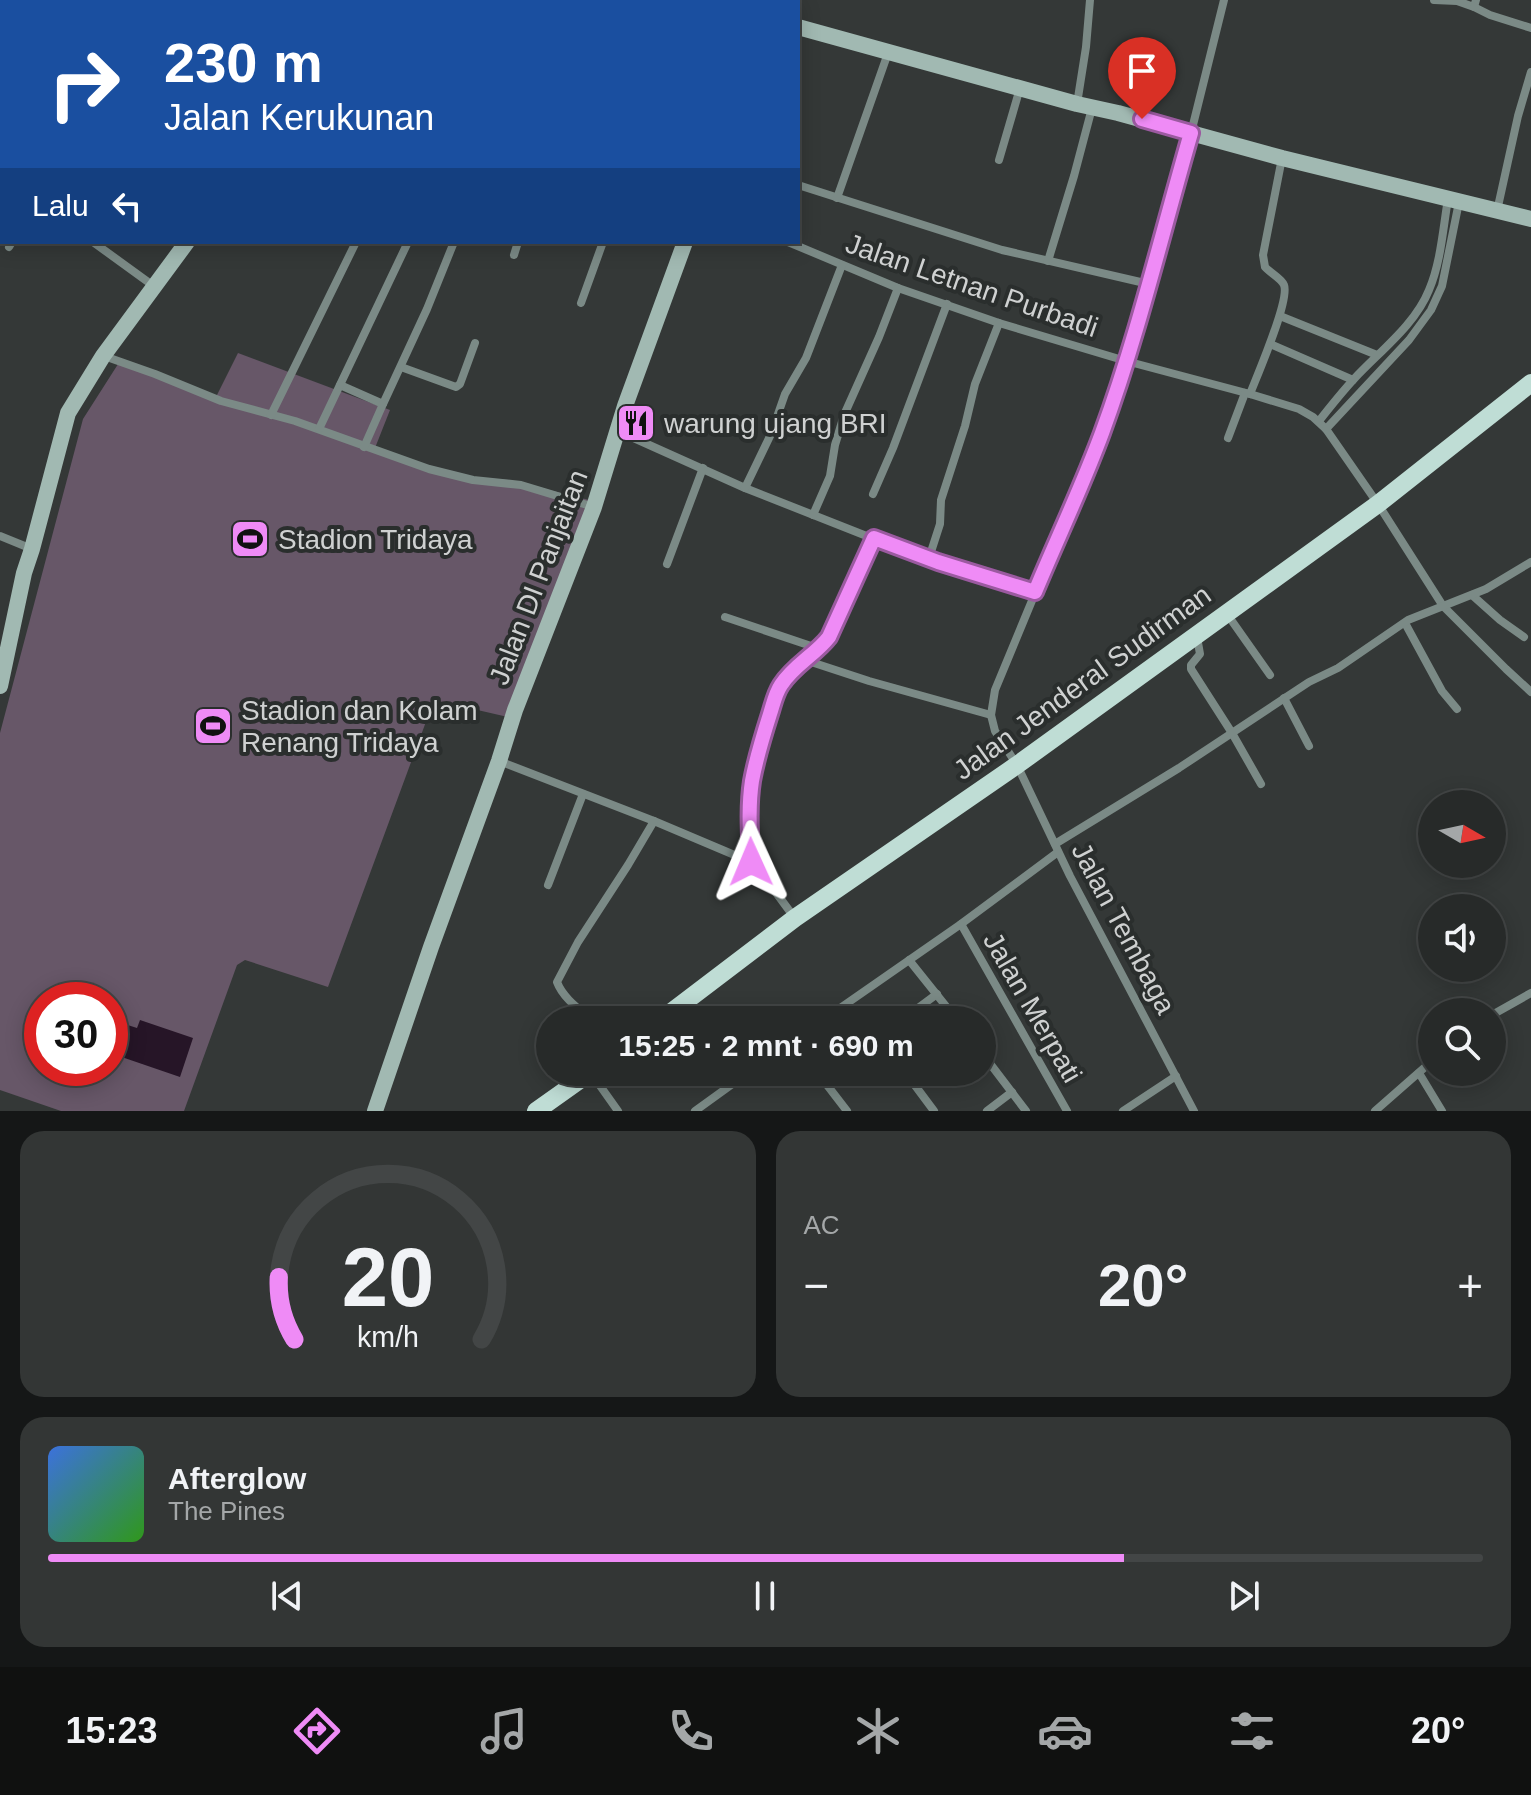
<!DOCTYPE html>
<html lang="id">
<head>
<meta charset="utf-8">
<style>
	body { margin:0; font-family:Helvetica,sans-serif; background:#333635; color:#f1f3f6; height:100vh; display:flex; flex-direction:column; font-size:30px; white-space:nowrap }
	* { box-sizing:border-box; margin:0 }
	p { font-size:26px; color:#a4a7a8 }
	.icon { flex:none; width:44px; height:44px; fill:none; stroke:currentColor; stroke-width:2; stroke-linecap:round; stroke-linejoin:round }
	.map { position:relative; height:1111px; overflow:hidden }
	.drawer { display:flex; flex-direction:column; gap:20px; padding:20px; background:#151717; flex:1 }
	.drawer>* { flex:none }
	.hud { position:absolute; left:0px; top:0px; width:800px; height:244px; box-shadow:0 4px 20px #0003,0 0 0 2px #434646; background:#1a4fa0; color:#fff; overflow:hidden }
	.needle { width:52px; rotate:99deg }
	.buttons { position:absolute; left:1418px; top:790px; display:grid; gap:16px }
	.buttons a { display:grid; place-items:center; width:88px; height:88px; border-radius:50%; background:#272a29; box-shadow:0 4px 20px #0003,0 0 0 2px #434646; font-size:40px }
	.speed { position:absolute; left:24px; top:982px; display:flex; gap:16px; font-size:40px; font-weight:700; text-align:center }
	.speed>* { display:grid; place-content:center; width:104px; height:104px; border-radius:50%; background:#272a29; box-shadow:0 4px 20px #0003,0 0 0 2px #434646; line-height:1 }
	.speed .limit { border:12px solid #d22; background:#fff; color:#111 }
	.pin { position:absolute; display:grid; place-items:center; width:68px; height:68px; color:#fff; margin:-82px -34px; border-radius:50% 50% 50% 0; rotate:-45deg; box-shadow:0 0 8px #0007 }
	.pin .icon { rotate:45deg }
	.me { position:absolute; width:88px; margin:-44px; rotate:359deg; stroke-linejoin:round; filter:drop-shadow(0 0 6px #0008) }
	.turn { display:flex; align-items:center; gap:28px; height:168px; padding:0 32px; font-size:36px }
	.turn .icon { width:104px; height:104px; stroke-width:2.5 }
	.turn b { display:block; font-size:56px; line-height:68px }
	.then { display:flex; align-items:center; height:76px; padding:0 32px; background:#0003; gap:16px; font-size:30px }
	.big { font-size:60px; font-weight:800; line-height:1.1 }
	.drawer .card { flex:1; display:flex; flex-direction:column; justify-content:center; gap:12px; min-width:0; padding:0 28px; border-radius:24px; background:#333635 }
	.drawer .dial { align-items:center; gap:0 }
	.dial svg { height:208px; overflow:visible; fill:none; stroke:#434646; stroke-width:7; stroke-linecap:round; text-anchor:middle }
	.dial text { fill:#f1f3f6; stroke:none }
	.song { display:flex; align-items:center; gap:24px }
	.cover { width:96px; height:96px; border-radius:12px; background:linear-gradient(135deg,hsl(220 70% 55%),hsl(110 70% 35%)) }
	.played { height:8px; border-radius:4px; background:linear-gradient(90deg,#ef8bf6 75%,#434646 75%) }
	.keys { display:flex; justify-content:space-around; direction:ltr }
	.heat { display:flex; justify-content:space-between; align-items:center; font-size:44px; direction:ltr }
	.drawer .tiles { flex:1; display:grid; gap:20px; grid-template-columns:1fr 1fr }
	.card:last-child { grid-column:span 2 }
	.trip { position:absolute; left:536px; top:1006px; width:460px; height:80px; border-radius:40px; background:#272a29; box-shadow:0 4px 20px #0003,0 0 0 2px #434646; font-weight:800; line-height:80px; text-align:center }
	.menu { display:flex; height:128px; justify-content:space-around; align-items:center; background:#101110; color:#a4a7a8 }
	.menu .icon { width:56px; height:56px }
	.menu .current { color:#ef8bf6 }
	.menu b { font-size:36px; color:#f1f3f6 }
	.map>svg:first-child { display:block }
</style>
</head>
<body>
<div class="map">
<svg width="1531" height="1111" viewBox="0 0 1531 1111">
	<rect width="100%" height="100%" fill="#343837"/>
	<!-- green -->
	<path fill="#675768" fill-rule="evenodd" d="M238,353l152,57 -15,38 83,28 51,4 80,20 -77,218 -78,-18 -106,287 -83,-27 -8,5 -53,146h-123l-61,-21v-357l83,-314 37,-58 96,36zM42,1000h68v68h-68z"/>
	<!-- water -->
	<path fill="#261527" d="M140,1020l53,18 -13,39 -70,-24v-19l5,-13 22,7z"/>
	<g fill="none" stroke-linecap="round" stroke-linejoin="round">
		<!-- street -->
		<g stroke="#7b8a86" stroke-width="8">
			<path d="M94,0l4,2"/>
			<path d="M1434,0l23,1 17,6 2,-7"/>
			<path d="M53,2l1,-2"/>
			<path d="M144,2l1,-2"/>
			<path d="M205,2l2,-2"/>
			<path d="M268,2l2,-2"/>
			<path d="M325,2l1,-2"/>
			<path d="M390,2l1,-2"/>
			<path d="M441,2l1,-2"/>
			<path d="M499,2l1,-2"/>
			<path d="M556,2l1,-2"/>
			<path d="M768,2v-2"/>
			<path d="M1474,7l16,8 41,13"/>
			<path d="M0,79l2,-3"/>
			<path d="M1077,104l9,-57 4,-47"/>
			<path d="M0,141l2,-3"/>
			<path d="M999,160l21,-72"/>
			<path d="M0,175l2,1"/>
			<path d="M798,185l204,65 147,34"/>
			<path d="M837,198l51,-145"/>
			<path d="M1497,211l21,-95 13,-44"/>
			<path d="M93,242l62,45"/>
			<path d="M788,242l110,46 101,35 127,38 124,33 49,15 14,8 13,12 52,75 65,102 63,63 25,23"/>
			<path d="M9,247l3,-5"/>
			<path d="M514,255l4,-13"/>
			<path d="M1048,261l26,-85 18,-68"/>
			<path d="M581,303l22,-61"/>
			<path d="M1280,316l97,39"/>
			<path d="M1270,344l83,36"/>
			<path d="M104,356l51,18 66,27 74,20 134,48 44,11 48,5 73,22"/>
			<path d="M401,367l55,20 4,-3 15,-41"/>
			<path d="M340,385l43,19 44,-95 27,-67"/>
			<path d="M1250,394c7,-18 40,-94 34,-109 -3,-7 -14,-12 -19,-18l-2,-12 19,-97"/>
			<path d="M271,415l85,-173"/>
			<path d="M1319,421c11,-14 23,-29 35,-42 26,-28 61,-54 75,-89 12,-28 14,-62 19,-91"/>
			<path d="M319,429l89,-187"/>
			<path d="M1326,429l83,-89 22,-30 11,-24 17,-84"/>
			<path d="M618,431l127,57 152,60 138,44"/>
			<path d="M1228,438l17,-45"/>
			<path d="M364,447l19,-43"/>
			<path d="M745,488l26,-54 14,-40 21,-36 36,-93"/>
			<path d="M873,494l20,-46 54,-144"/>
			<path d="M813,515l17,-39 5,-31 9,-30 35,-78 19,-49"/>
			<path d="M0,536l32,13"/>
			<path d="M929,558l11,-34 1,-24 24,-74 10,-42 24,-61"/>
			<path d="M667,564l36,-96"/>
			<path d="M1472,595l28,25 24,17"/>
			<path d="M1227,614l43,61"/>
			<path d="M725,617l95,32"/>
			<path d="M1405,623l37,68 15,18"/>
			<path d="M1197,637l3,17 -9,11v4l41,64 29,51"/>
			<path d="M805,660l64,21 122,34"/>
			<path d="M1284,698l25,48"/>
			<path d="M499,761l155,60 97,41 12,13 31,42"/>
			<path d="M1055,844l124,-76 130,-86 29,-14 70,-48 78,-31 45,-27"/>
			<path d="M751,862c-1,-27 -3,-55 1,-81 4,-22 11,-45 18,-67 3,-9 5,-20 11,-29 13,-20 34,-30 48,-48l45,-99"/>
			<path d="M548,885l35,-91"/>
			<path d="M961,924l106,187"/>
			<path d="M909,960l48,60"/>
			<path d="M1492,1015l39,-22"/>
			<path d="M592,1020c-13,-11 -29,-22 -35,-38l21,-40 50,-77 26,-44"/>
			<path d="M823,1020l138,-96 97,-72"/>
			<path d="M902,1020l35,-26"/>
			<path d="M982,1053l44,58"/>
			<path d="M817,1072l30,39"/>
			<path d="M905,1072l29,39"/>
			<path d="M591,1073l27,38"/>
			<path d="M1419,1073l23,38"/>
			<path d="M824,1081l12,-9"/>
			<path d="M695,1111l54,-39"/>
			<path d="M987,1111l25,-19"/>
			<path d="M1123,1111l53,-35"/>
			<path d="M1194,1111l-124,-235 -53,-111 -22,-34 -4,-16 4,-25 106,-256 25,-73 65,-228 33,-133"/>
			<path d="M1375,1111l57,-50"/>
		</g>
		<!-- secondary -->
		<g stroke="#a1b9b2" stroke-width="16">
			<path d="M718,0l6,2"/>
			<path d="M798,27l279,77 41,9 164,45 249,61"/>
			<path d="M0,686l24,-113 8,-24 36,-136 35,-57 84,-114"/>
			<path d="M375,1111l56,-164 68,-186 16,-51 79,-203 31,-101 60,-164"/>
		</g>
		<!-- primary -->
		<g stroke="#bfddd5" stroke-width="18">
			<path d="M661,1020l134,-102 222,-153 361,-261 153,-121"/>
			<path d="M536,1111l55,-39"/>
		</g>
	</g>
	<g fill="none" stroke-linecap="round" stroke-linejoin="round">
		<!-- route casing -->
		<g stroke="#9b5aa0" stroke-width="20">
			<path id="route" d="M751,862c-1,-27 -3,-55 1,-81 4,-22 11,-45 18,-67 3,-9 5,-20 11,-29 13,-20 34,-30 48,-48l45,-99 64,24 97,30c22,-53 47,-105 67,-159 36,-98 60,-200 89,-300l-49,-14"/>
		</g>
		<!-- route -->
		<use href="#route" stroke="#ef8bf6" stroke-width="14"/>
	</g>
	<!-- icons -->
	<defs>
		<g id="restaurant-square" transform="scale(2)"><rect x="-9" y="-9" width="18" height="18" rx="4" fill="#ef8bf6" stroke="#2a2e2d"/><path d="M-5-6h1v4h1v-4h1v4h1v-4h1v5L-1.5 .5V6h-2V.5L-5-1ZM5-6V6H3V1.5H1.5Q1.5-4 5-6Z" fill="#111"/></g>
		<g id="stadium-square" transform="scale(2)"><rect x="-9" y="-9" width="18" height="18" rx="4" fill="#ef8bf6" stroke="#2a2e2d"/><path d="M0-5a6.5 5 0 1 0 0 10a6.5 5 0 1 0 0-10ZM-3.5-1.8h7v3.6h-7Z" fill="#111"/></g>
	</defs>
	<g fill-rule="evenodd">
		<use href="#restaurant-square" x="636" y="423"/>
		<use href="#stadium-square" x="250" y="539"/>
		<use href="#stadium-square" x="213" y="726"/>
	</g>
	<g text-anchor="middle" stroke-width="8" stroke-linejoin="round" paint-order="stroke">
		<!-- street labels -->
		<g font-size="28" fill="#cfd1d1" stroke="#2a2e2d">
			<text transform="translate(972 285) rotate(19)" y="10">Jalan Letnan Purbadi</text>
			<text transform="translate(538 577) rotate(-69)" y="10">Jalan DI Panjaitan</text>
			<text transform="translate(1082 682) rotate(-36)" y="10">Jalan Jenderal Sudirman</text>
			<text transform="translate(1124 928) rotate(62)" y="10">Jalan Tembaga</text>
			<text transform="translate(1033 1007) rotate(60)" y="10">Jalan Merpati</text>
		</g>
		<!-- poi labels -->
		<g font-size="28" fill="#cfd1d1" stroke="#2a2e2d" text-anchor="start">
			<text x="664" y="433">warung ujang BRI</text>
			<text x="278" y="549">Stadion Tridaya</text>
			<text x="241" y="720">Stadion dan Kolam<tspan x="241" dy="32">Renang Tridaya</tspan></text>
		</g>
	</g>
</svg>
<div class="buttons">
<a><svg class="needle" viewBox="-14 -14 28 28"><path d="M0-13l5 13h-10z" fill="#e53935"/><path d="M0 13l5-13h-10z" fill="#a4a7a8"/></svg></a>
<a><svg class="icon" aria-label="sound" viewBox="0 0 24 24"><path d="M4 9h4l5-4v14l-5-4H4zM17 9q2 3 0 6"/></svg></a>
<a><svg class="icon" aria-label="search" viewBox="0 0 24 24"><circle cx="10" cy="10" r="6"/><path d="M15 15l6 6"/></svg></a>
</div>
<div class="speed"><div class="limit">30</div></div>
<div class="pin" style="left:1142px;top:119px;background:#d93025"><svg class="icon" aria-label="arrive" viewBox="0 0 24 24"><path d="M6 21V4h12l-3 4 3 4H6"/></svg></div>
<svg class="me" style="left:751px;top:862px" viewBox="-20 -20 40 40"><path d="M0-17L14 15 0 8-14 15z" fill="#ef8bf6" stroke="#fff" stroke-width="4"/></svg>
<div class="trip">15:25 · 2 mnt · 690 m</div>
<div class="hud">
<div class="turn"><svg class="icon" aria-label="right" viewBox="0 0 24 24"><path d="M7 20v-9h11M14 6l5 5-5 5"/></svg><div><b>230 m</b>Jalan Kerukunan</div></div>
<div class="then">Lalu<svg class="icon" aria-label="left" viewBox="0 0 24 24"><path d="M17 20v-9H6M10 6l-5 5 5 5"/></svg></div>
</div>
</div>
<section class="drawer">
<div class="tiles">
<div class="card dial"><svg viewBox="0 0 100 80">
<path d="M14 69A42 42 0 1 1 86 69"/>
<path d="M14 69A42 42 0 0 1 8 45" stroke="#ef8bf6"/>
<text x="50" y="56" font-size="32" font-weight="700">20</text>
<text x="50" y="72" font-size="11">km/h</text>
</svg></div>
<div class="card"><p>AC</p>
<div class="heat"><a>−</a><b class="big">20°</b><a>+</a></div>
</div>
<div class="card">
<div class="song"><i class="cover"></i><div><b>Afterglow</b><p>The Pines</p></div></div>
<div class="played"></div>
<div class="keys"><svg class="icon" aria-label="previous" viewBox="0 0 24 24"><path d="M18 5L8 12l10 7zM5 5v14"/></svg><svg class="icon" aria-label="pause" viewBox="0 0 24 24"><path d="M8 5v14M16 5v14"/></svg><svg class="icon" aria-label="next" viewBox="0 0 24 24"><path d="M6 5l10 7-10 7zM19 5v14"/></svg></div>
</div>
</div>
</section>
<nav class="menu">
<b>15:23</b>
<svg class="icon current" aria-label="directions" viewBox="0 0 24 24"><path d="M12 3l9 9-9 9-9-9zM9 14v-3h6M13 9l2 2-2 2"/></svg>
<svg class="icon" aria-label="music" viewBox="0 0 24 24"><path d="M9 18V5l10-2v13"/><circle cx="6" cy="18" r="3"/><circle cx="16" cy="16" r="3"/></svg>
<svg class="icon" aria-label="phone" viewBox="0 0 24 24"><path d="M5 4h4l2 5-3 2q2 4 5 5l2-3 5 2v4C11 20 4 13 5 4z"/></svg>
<svg class="icon" aria-label="climate" viewBox="0 0 24 24"><path d="M12 3v18M4 7l16 10M4 17L20 7"/></svg>
<svg class="icon" aria-label="car" viewBox="0 0 24 24"><path d="M5 17H2v-5l4-1 3-4h7l3 4 3 1v5h-3M9 17h6M6 11h13"/><circle cx="7" cy="17" r="2"/><circle cx="17" cy="17" r="2"/></svg>
<svg class="icon" aria-label="filters" viewBox="0 0 24 24"><path d="M4 7h16M4 17h16"/><circle cx="9" cy="7" r="2"/><circle cx="15" cy="17" r="2"/></svg>
<b>20°</b>
</nav>
</body>
</html>
